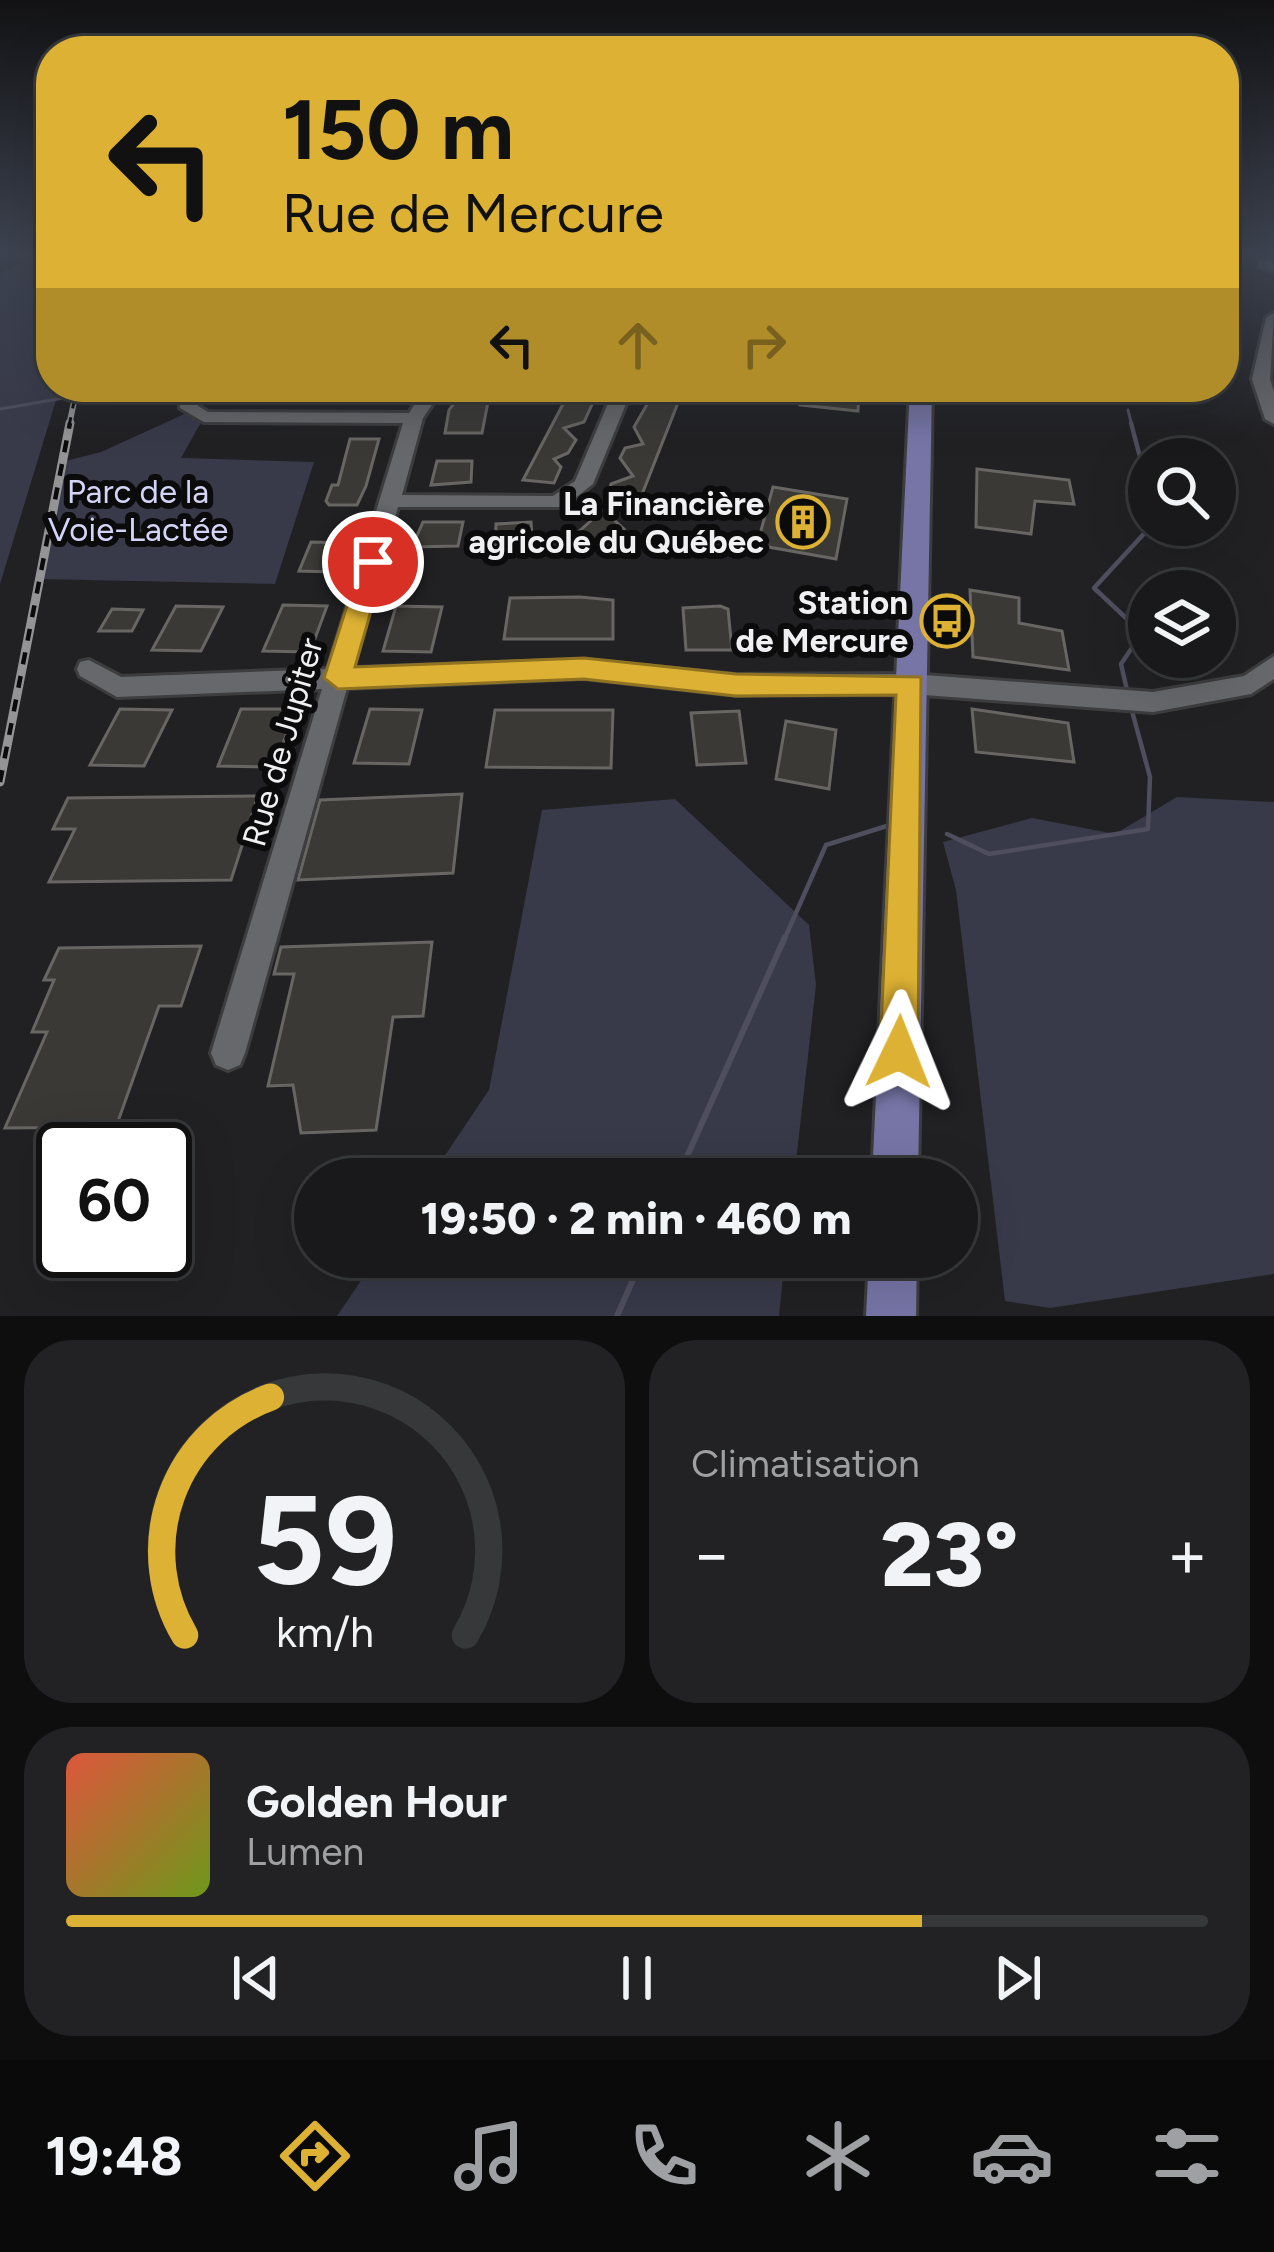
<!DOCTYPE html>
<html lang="fr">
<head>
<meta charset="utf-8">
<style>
	body { margin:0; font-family:Figtree,sans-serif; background:#222224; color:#f1f3f6; height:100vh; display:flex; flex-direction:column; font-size:45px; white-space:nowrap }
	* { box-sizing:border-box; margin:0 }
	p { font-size:39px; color:#9fa0a3 }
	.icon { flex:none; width:66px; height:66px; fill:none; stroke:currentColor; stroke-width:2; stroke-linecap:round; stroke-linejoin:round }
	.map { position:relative; height:1316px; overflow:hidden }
	.sheet { display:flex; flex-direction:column; gap:24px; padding:24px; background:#0e0e0f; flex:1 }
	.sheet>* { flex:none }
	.top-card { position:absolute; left:36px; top:36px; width:1203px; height:366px; border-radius:48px; box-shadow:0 12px 48px #0002,0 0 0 3px #37383a; background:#ddb133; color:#111; overflow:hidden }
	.buttons { position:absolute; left:1128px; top:438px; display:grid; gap:24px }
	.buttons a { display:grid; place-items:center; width:108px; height:108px; border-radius:50%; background:#19191b; box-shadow:0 12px 48px #0002,0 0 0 3px #37383a; font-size:60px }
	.speed { position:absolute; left:36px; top:1122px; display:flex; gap:24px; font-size:60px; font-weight:700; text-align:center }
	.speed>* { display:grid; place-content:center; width:156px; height:156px; border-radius:50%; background:#19191b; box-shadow:0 12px 48px #0002,0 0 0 3px #37383a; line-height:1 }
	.speed .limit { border:6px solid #111; border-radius:18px; background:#fff; color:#111 }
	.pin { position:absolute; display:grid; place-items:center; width:102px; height:102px; color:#fff; margin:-51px; border:6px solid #fff; border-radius:50%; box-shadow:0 3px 12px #0007 }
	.me { position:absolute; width:132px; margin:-66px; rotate:2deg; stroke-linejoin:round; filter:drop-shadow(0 0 9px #0008) }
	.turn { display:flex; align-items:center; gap:42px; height:252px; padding:0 48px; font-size:54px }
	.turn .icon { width:156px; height:156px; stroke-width:2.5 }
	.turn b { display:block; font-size:84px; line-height:102px }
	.lanes { display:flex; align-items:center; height:114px; padding:0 48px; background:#0003; justify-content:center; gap:60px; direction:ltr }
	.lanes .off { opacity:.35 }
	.big { font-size:90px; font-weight:800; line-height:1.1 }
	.sheet .widget { flex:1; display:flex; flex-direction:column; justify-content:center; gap:18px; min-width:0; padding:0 42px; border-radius:48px; background:#222224 }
	.sheet .dial { align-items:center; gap:0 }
	.dial svg { height:312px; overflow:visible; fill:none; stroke:#37383a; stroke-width:7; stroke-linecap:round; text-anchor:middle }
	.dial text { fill:#f1f3f6; stroke:none }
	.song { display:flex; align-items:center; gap:36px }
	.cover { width:144px; height:144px; border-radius:18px; background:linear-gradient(135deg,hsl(10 70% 55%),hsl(80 70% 35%)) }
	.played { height:12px; border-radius:6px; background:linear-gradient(90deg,#ddb133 75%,#37383a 75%) }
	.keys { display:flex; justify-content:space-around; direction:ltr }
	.heat { display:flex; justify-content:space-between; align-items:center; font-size:66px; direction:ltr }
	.sheet .tiles { flex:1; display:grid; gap:24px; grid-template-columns:1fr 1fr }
	.widget:last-child { grid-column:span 2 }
	.trip { position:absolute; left:294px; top:1158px; width:684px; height:120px; border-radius:60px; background:#19191b; box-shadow:0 12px 48px #0002,0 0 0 3px #37383a; font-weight:800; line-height:120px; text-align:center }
	.dock { display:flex; height:192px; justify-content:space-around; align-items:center; background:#0a0a0b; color:#9fa0a3 }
	.dock .icon { width:84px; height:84px }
	.dock .on { color:#ddb133 }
	.dock b { font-size:54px; color:#f1f3f6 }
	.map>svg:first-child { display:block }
</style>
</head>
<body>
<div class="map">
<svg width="1274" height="1316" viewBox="0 0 1274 1316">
	<rect width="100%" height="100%" fill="#212124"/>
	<!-- green -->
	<g fill="#383949">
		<path d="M39,253h12v134h9l-60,197v-310z"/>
		<path d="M191,411l13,6 -23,41 133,4 -39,122 -236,-5 23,-117 39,-10z"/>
		<path d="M1177,797l97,5v472l-224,34 -45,-7 -49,-411 -13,-48 89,-24 83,16z"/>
		<path d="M675,799l134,126 7,60 -22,194h-365l60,-89 53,-280z"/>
		<path d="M377,1257h408l-6,59h-442z"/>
	</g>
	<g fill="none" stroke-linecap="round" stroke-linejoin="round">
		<!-- stream-far2 -->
		<g stroke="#4f4e5e" stroke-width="3">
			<path d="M1122,387l4,14"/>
			<path d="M82,395l28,-8"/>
			<path d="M0,409l64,-11"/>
			<path d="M1128,410l4,16"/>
		</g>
		<!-- stream-far1 -->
		<g stroke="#4f4e5e" stroke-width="4.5">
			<path d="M1131,423l18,68"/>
			<path d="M1127,690l-6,-26 21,-31 -48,-45 58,-63"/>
			<path d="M947,834l42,20 159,-25 2,-52 -18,-66"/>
			<path d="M784,940l42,-95 64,-20"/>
		</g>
		<!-- stream -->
		<g stroke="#4f4e5e" stroke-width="6">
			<path d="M677,1179l108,-242"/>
			<path d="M617,1316l26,-59"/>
		</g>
	</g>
	<!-- building -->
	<g fill="#3a3936" stroke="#686663" stroke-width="3">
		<path d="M466,387h44l6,3 -9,13 -19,-1 -6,31h-37l4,-23z"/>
		<path d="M572,387h28l-16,35 -20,6 12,12 -8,13 -14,6 7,8 -7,16 -31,-3z"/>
		<path d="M657,387l26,3 -46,117 -31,-4 5,-19 22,-8 -13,-18 5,-10 18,-4 -9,-17z"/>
		<path d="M803,387h56l-1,24 -58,-6z"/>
		<path d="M350,439h29l-13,47 -9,19h-28l-3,-4 6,-16h6z"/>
		<path d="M437,461h35l-1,21 -40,3z"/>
		<path d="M977,469l92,11 5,24 -39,-3 -4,33 -55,-7z"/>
		<path d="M773,487l74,12 -11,60 -79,-14z"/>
		<path d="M603,510l21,19 -24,16 -25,-10z"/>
		<path d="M423,522h40l-5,24 -46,1z"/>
		<path d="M531,522l2,26 -38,4 1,-28z"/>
		<path d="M311,542l36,1 -11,29 -37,-1z"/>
		<path d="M970,590l49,8v25l43,8 7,39 -96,-13z"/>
		<path d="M580,597l33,3v39h-109l6,-41z"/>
		<path d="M283,605l44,1 -17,46 -47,-1z"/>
		<path d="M176,606l47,1 -22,44 -49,-1z"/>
		<path d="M396,606l46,1 -11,45 -48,-1z"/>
		<path d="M720,606l8,3 4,41h-46l-3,-42z"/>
		<path d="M112,609l31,1 -11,21h-33z"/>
		<path d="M120,709l52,1 -28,56 -54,-1z"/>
		<path d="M241,709h54l-20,58 -57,-1z"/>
		<path d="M370,709l52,1 -13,54 -55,-1z"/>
		<path d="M972,709l96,14 6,39 -98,-10z"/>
		<path d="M495,710h118l-2,58 -125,-1z"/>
		<path d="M739,711l7,52 -49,2 -6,-52z"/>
		<path d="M786,721l50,9 -7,59 -53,-10z"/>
		<path d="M462,794l-9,79 -155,7 22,-80z"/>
		<path d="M258,796l-27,84 -182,2 26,-53h-22l15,-31z"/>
		<path d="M432,942l-9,74 -30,1 -17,113 -75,3 -8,-48 -25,1 26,-112h-20l7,-27z"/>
		<path d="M201,946l-20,60h-22l-43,121 -111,1 42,-96h-15l22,-52h-10l15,-32z"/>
	</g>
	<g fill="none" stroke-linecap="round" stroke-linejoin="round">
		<!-- minor casing -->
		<g stroke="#3d3d3f" stroke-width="6">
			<g id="minor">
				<path d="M1263,260l11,3v8l-16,-4v-6z"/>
				<path d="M1274,313l-4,66 4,13v32l-9,-5 -13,-40 14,-61z"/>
				<path d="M191,387h19l-13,13 1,6 10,6 201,1 17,-26h18l-21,31 -21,77 151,1 22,-15 40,-94h18l-40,97 -29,23h-166l-45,161 231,-8 152,15 175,-1 242,18 91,-16 30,-20v23l-23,15 -98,18 -242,-18 -175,1 -152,-17 -237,10 -102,365 -5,12 -12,5 -12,-5 -5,-12 111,-364 -205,8 -37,-21 -3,-7 3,-7 9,-2 32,17 207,-8 75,-246 -199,-1 -24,-14 -1,-9z"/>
				<path d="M542,387h18l-10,6z"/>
			</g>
		</g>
		<!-- major casing -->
		<g stroke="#3d3d3f" stroke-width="6">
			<g id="major">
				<path d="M910,387h22l-14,792h-46z"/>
				<path d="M869,1257h48l-1,59h-50z"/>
			</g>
		</g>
		<!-- minor -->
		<use href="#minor" fill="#67686b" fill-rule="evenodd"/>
		<!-- major -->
		<use href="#major" fill="#7675a6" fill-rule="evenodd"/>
		<!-- rail-far1 casing -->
		<g stroke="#949496" stroke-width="6">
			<path id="rail-far1" d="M69,426l8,-39"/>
		</g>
		<!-- rail casing -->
		<g stroke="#949496" stroke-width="9">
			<path id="rail" d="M0,782l70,-359"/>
		</g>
		<!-- rail-far1 -->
		<use href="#rail-far1" stroke="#0b0b0c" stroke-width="3" stroke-dasharray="9" stroke-linecap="butt"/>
		<!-- rail -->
		<use href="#rail" stroke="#0b0b0c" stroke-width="4.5" stroke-dasharray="12" stroke-linecap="butt"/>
	</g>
	<!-- sky -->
	<linearGradient id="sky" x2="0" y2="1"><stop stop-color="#121214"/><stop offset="0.58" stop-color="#3d4350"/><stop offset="1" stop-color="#3d4350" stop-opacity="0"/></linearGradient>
	<rect width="1274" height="437" fill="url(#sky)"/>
	<!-- route -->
	<path fill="#ddb133" stroke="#907321" stroke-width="3" d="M373,554l12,8 -30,105 229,-9 152,16 185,3 -3,375 -5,14 -14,5 -13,-5 -6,-14 16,-357 -160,1 -152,-17 -246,10 -14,-11 37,-116z"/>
	<!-- icons -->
	<defs>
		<g id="building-ring" transform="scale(2.7)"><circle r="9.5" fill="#0b0b0c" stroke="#ddb133" stroke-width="1.5"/><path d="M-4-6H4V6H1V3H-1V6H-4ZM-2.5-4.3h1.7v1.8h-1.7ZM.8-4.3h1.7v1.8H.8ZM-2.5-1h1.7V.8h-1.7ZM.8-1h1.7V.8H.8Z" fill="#ddb133"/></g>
		<g id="bus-ring" transform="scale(2.7)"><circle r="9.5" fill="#0b0b0c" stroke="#ddb133" stroke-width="1.5"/><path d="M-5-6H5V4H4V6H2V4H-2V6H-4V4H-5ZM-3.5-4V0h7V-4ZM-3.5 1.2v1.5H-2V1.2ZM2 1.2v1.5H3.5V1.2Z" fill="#ddb133"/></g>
	</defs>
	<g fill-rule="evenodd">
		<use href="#building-ring" x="803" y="522"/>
		<use href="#bus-ring" x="947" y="621"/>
	</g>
	<g text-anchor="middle" stroke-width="12" stroke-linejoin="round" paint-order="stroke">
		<!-- park labels -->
		<g font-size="33" fill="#d4d5f6" stroke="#0b0b0c">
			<text x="138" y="503">Parc de la<tspan x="138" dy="38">Voie-Lactée</tspan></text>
		</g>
		<!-- poi labels -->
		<g font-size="33" font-weight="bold" fill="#f0f0f2" stroke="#0b0b0c" text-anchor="end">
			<text x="764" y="515">La Financière<tspan x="764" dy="38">agricole du Québec</tspan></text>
			<text x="908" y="614">Station<tspan x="908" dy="38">de Mercure</tspan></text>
		</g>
		<!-- street labels -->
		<g font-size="33" fill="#f0f0f2" stroke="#0b0b0c">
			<text transform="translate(282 742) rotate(-74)" y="12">Rue de Jupiter</text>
		</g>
	</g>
</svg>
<div class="buttons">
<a><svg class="icon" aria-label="search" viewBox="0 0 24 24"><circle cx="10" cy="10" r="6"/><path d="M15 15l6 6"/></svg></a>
<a><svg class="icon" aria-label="layers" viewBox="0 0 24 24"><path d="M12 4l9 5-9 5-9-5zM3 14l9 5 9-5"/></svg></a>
</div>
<div class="speed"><div class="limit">60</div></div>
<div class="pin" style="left:373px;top:562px;background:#d93025"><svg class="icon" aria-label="arrive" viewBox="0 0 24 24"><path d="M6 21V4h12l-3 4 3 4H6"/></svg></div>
<svg class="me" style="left:899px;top:1052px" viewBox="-20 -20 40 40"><path d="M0-17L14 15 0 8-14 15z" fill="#ddb133" stroke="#fff" stroke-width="4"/></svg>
<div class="trip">19:50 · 2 min · 460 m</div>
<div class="top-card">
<div class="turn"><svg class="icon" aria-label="left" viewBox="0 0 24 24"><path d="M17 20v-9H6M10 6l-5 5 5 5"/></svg><div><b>150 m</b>Rue de Mercure</div></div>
<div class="lanes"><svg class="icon" aria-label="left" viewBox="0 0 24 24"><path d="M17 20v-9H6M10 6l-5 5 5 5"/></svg><svg class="icon off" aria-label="ahead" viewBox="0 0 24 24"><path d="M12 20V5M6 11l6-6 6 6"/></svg><svg class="icon off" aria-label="right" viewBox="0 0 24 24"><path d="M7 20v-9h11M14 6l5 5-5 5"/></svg></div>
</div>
</div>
<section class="sheet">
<div class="tiles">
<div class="widget dial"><svg viewBox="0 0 100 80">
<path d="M14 69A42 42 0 1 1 86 69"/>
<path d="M14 69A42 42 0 0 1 36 8" stroke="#ddb133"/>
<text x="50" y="56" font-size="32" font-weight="700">59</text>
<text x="50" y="72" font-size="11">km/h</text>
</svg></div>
<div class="widget"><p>Climatisation</p>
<div class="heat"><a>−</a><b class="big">23°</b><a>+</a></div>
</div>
<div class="widget">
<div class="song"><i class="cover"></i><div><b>Golden Hour</b><p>Lumen</p></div></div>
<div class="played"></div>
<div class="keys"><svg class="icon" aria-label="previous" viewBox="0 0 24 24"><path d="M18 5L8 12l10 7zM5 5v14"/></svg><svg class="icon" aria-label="pause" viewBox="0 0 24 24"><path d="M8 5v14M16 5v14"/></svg><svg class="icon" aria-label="next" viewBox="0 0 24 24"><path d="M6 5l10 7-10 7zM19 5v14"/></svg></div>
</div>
</div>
</section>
<nav class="dock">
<b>19:48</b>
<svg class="icon on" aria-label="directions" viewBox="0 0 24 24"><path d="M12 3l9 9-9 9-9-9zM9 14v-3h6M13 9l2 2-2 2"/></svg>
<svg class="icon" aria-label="music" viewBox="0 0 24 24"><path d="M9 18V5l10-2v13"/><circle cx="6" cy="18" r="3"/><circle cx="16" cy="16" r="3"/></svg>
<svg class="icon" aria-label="phone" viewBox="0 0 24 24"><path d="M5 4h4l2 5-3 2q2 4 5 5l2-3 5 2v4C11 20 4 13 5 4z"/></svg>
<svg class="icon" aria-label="climate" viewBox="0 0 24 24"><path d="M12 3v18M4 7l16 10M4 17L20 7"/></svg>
<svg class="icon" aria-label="car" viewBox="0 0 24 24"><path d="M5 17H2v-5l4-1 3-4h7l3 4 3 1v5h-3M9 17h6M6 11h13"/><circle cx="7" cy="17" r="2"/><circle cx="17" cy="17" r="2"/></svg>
<svg class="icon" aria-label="filters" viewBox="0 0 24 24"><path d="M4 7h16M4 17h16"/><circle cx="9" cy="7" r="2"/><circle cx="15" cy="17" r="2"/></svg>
</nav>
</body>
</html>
